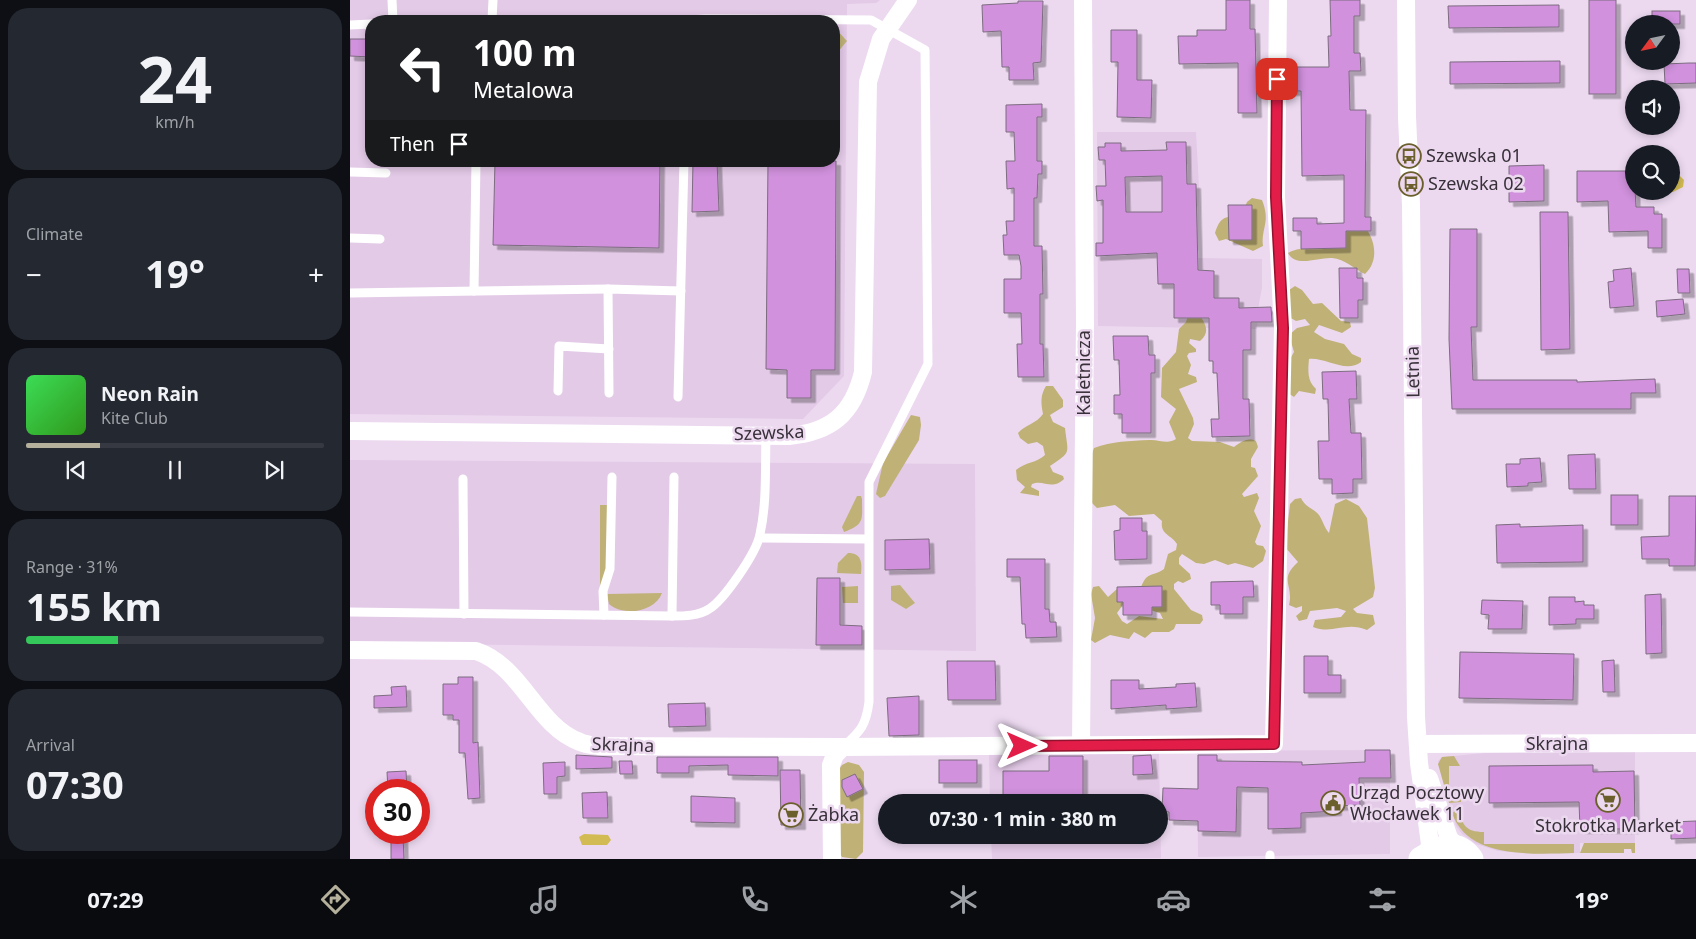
<!DOCTYPE html>
<html lang="en">
<head>
<meta charset="utf-8">
<style>
	body { margin:0; font-family:"Noto Sans",sans-serif; background:#242831; color:#f1f3f6; height:100vh; display:flex; flex-direction:column; font-size:19px; white-space:nowrap }
	* { box-sizing:border-box; margin:0 }
	p { font-size:16px; color:#9ea1a6 }
	.icon { flex:none; width:28px; height:28px; fill:none; stroke:currentColor; stroke-width:2; stroke-linecap:round; stroke-linejoin:round }
	.map { position:relative; flex:1; overflow:hidden }
	.sheet { display:flex; flex-direction:column; gap:8px; padding:8px; background:#0d0f14; width:350px }
	.sheet>* { flex:none }
	.banner { position:absolute; left:15px; top:15px; width:475px; height:152px; border-radius:20px; box-shadow:0 2px 8px #0003; background:#202124; color:#fff; overflow:hidden }
	.needle { width:32px; rotate:237deg }
	.fabs { position:absolute; left:1275px; top:15px; display:grid; gap:10px }
	.fabs a { display:grid; place-items:center; width:55px; height:55px; border-radius:50%; background:#171b24; box-shadow:0 2px 8px #0003; font-size:25px }
	.speed { position:absolute; left:15px; top:779px; display:flex; gap:10px; font-size:25px; font-weight:700; text-align:center }
	.speed>* { display:grid; place-content:center; width:65px; height:65px; border-radius:50%; background:#171b24; box-shadow:0 2px 8px #0003; line-height:1 }
	.speed .limit { border:8px solid #d22; background:#fff; color:#111 }
	.pin { position:absolute; display:grid; place-items:center; width:42px; height:42px; color:#fff; margin:-21px; border-radius:10px; box-shadow:0 2px 8px #0006 }
	.me { position:absolute; width:55px; margin:-28px; rotate:90deg; stroke-linejoin:round; filter:drop-shadow(0 0 4px #0008) }
	.turn { display:flex; align-items:center; gap:18px; height:105px; padding:0 25px; font-size:22px }
	.turn .icon { width:65px; height:65px; stroke-width:2.5 }
	.turn b { display:block; font-size:35px; line-height:42px }
	.then { display:flex; align-items:center; height:48px; padding:0 25px; background:#0003; gap:10px; font-size:19px }
	.big { font-size:38px; font-weight:700; line-height:1.1 }
	.sheet .widget { flex:1; display:flex; flex-direction:column; justify-content:center; gap:8px; min-width:0; padding:0 18px; border-radius:20px; background:#242831 }
	.sheet .dial { align-items:center; gap:0 }
	.dial b { font-size:65px; line-height:1 }
	.song { display:flex; align-items:center; gap:15px }
	.cover { width:60px; height:60px; border-radius:8px; background:linear-gradient(135deg,hsl(130 70% 55%),hsl(110 70% 35%)) }
	.played { height:5px; border-radius:2px; background:linear-gradient(90deg,#b5b09b 25%,#363941 25%) }
	.keys { display:flex; justify-content:space-around; direction:ltr }
	.heat { display:flex; justify-content:space-between; align-items:center; font-size:28px; direction:ltr }
	.charge { height:8px; border-radius:4px; background:linear-gradient(90deg,#34c759 31%,#363941 0) }
	.trip { position:absolute; left:528px; top:794px; width:290px; height:50px; border-radius:25px; background:#171b24; box-shadow:0 2px 8px #0003; font-weight:700; line-height:50px; text-align:center }
	.menu { display:flex; height:80px; justify-content:space-around; align-items:center; background:#090b0e; color:#9ea1a6 }
	.menu .icon { width:35px; height:35px }
	.menu .on { color:#b5b09b }
	.menu b { font-size:22px; color:#f1f3f6 }
	main { display:flex; flex:1; min-height:0 }
	.map>svg:first-child { display:block }
</style>
</head>
<body>
<main>
<section class="sheet">
<div class="widget dial"><b>24</b><p>km/h</p></div>
<div class="widget"><p>Climate</p>
<div class="heat"><a>−</a><b class="big">19°</b><a>+</a></div>
</div>
<div class="widget">
<div class="song"><i class="cover"></i><div><b>Neon Rain</b><p>Kite Club</p></div></div>
<div class="played"></div>
<div class="keys"><svg class="icon" aria-label="previous" viewBox="0 0 24 24"><path d="M18 5L8 12l10 7zM5 5v14"/></svg><svg class="icon" aria-label="pause" viewBox="0 0 24 24"><path d="M8 5v14M16 5v14"/></svg><svg class="icon" aria-label="next" viewBox="0 0 24 24"><path d="M6 5l10 7-10 7zM19 5v14"/></svg></div>
</div>
<div class="widget"><p>Range · 31%</p><b class="big">155 km</b><div class="charge"></div></div>
<div class="widget"><p>Arrival</p><b class="big">07:30</b></div>
</section>
<div class="map">
<svg width="1346" height="859" viewBox="0 0 1346 859">
	<defs>
		<filter id="shadow"><feDropShadow dx="4.5" dy="4.5" stdDeviation="0" flood-color="#0004"/></filter>
	</defs>
	<rect width="100%" height="100%" fill="#ecd9f0"/>
	<!-- built -->
	<g fill="#e3cae7" fill-rule="evenodd">
		<path d="M0,0h530l-4,3 -29,1 -3,372 -41,43 -453,-5zM21,21h463v140h-463z"/>
		<path d="M747,132h99l3,55 -1,71 64,1v29l-3,15 -2,26 -159,-3z"/>
		<path d="M0,460l625,4 1,187 -626,-8z"/>
		<path d="M1040,750v104l-192,3 -1,-106z"/>
		<path d="M809,751l2,107 -169,1 -1,-24h168v-33h-169l-1,-48z"/>
		<path d="M1285,751v92h-55v10l-40,1 -42,-3 -22,-7 -14,-10 -6,-8 -18,-65 4,-4 43,-4z"/>
	</g>
	<!-- green -->
	<g fill="#c0b277">
		<path d="M484,27l13,14 -10,12h-3z"/>
		<path d="M902,198l10,2c9,23 -1,27 1,46l-10,5 -27,-12 -7,2 -4,-8c5,-16 10,-17 26,-17l6,-14z"/>
		<path d="M993,229l24,1c9,13 11,32 -2,44 -11,-5 -20,-15 -33,-16 -13,-1 -37,10 -44,-5 16,-10 37,1 52,-9z"/>
		<path d="M945,286l7,4 11,14 9,-1 19,18 9,1 1,5 -9,6 -23,-8 -5,7 11,7 19,5 8,10 9,4v4c-15,12 -36,-5 -52,-3 -1,11 -2,22 7,30l-1,5 -16,-3 -5,6 -6,-4 2,-34 4,-7 -5,-17 8,-7 13,-3 -5,-6 -9,2 -7,-4v-27z"/>
		<path d="M847,311c7,11 15,20 3,30l-10,-2 -1,4 7,6v3l-7,1 -2,3 4,9 -3,9 8,3 1,5 -18,7 14,29 1,6 -6,14 4,3 28,1 14,5c7,-5 13,-10 22,-6l2,6 -7,12v8l4,1 3,8 -16,18 2,3 13,-4 2,5 -5,13 7,15 -6,16 2,3 6,1 3,5 -3,10 -10,7 -18,-5 -7,2 -13,-5 -11,4 -8,-1 -14,-9 -3,4v6l11,10 1,5 -8,4 -5,-2 -4,3v5l17,21 11,5 1,5 -3,4h-24l-2,5 -5,3h-17l-7,6 -11,-6 -5,7 -19,-4 -15,8 -4,-3 4,-22 -4,-24 2,-7 6,-1 9,11 9,-8 5,1 5,9 -10,14 5,8 5,3 12,-8 24,3 -3,-6 -10,-3 -10,-20c7,-20 11,-12 24,-21l4,-15 8,-4 1,-6c-6,-10 -17,-9 -15,-23l-8,-7 -25,2 -14,-11 -18,3 -5,-5 -1,-47 3,-8c18,-7 36,-7 55,-8 10,-1 18,5 27,-1l-7,-17 7,-13 -15,-12 1,-29 14,-16 3,-23 7,-7 3,-10z"/>
		<path d="M696,386h7l10,14v7l-13,8 3,7 12,6c3,27 7,23 -15,38l3,6 10,4 1,3c-13,12 -20,0 -32,5l-1,3 8,4v5l-19,-3 5,-6 -8,-7 -1,-10c9,-8 21,-7 29,-15l-2,-9 -6,-4 -9,2 -8,-6 -2,-5c8,-9 18,-9 25,-19 -2,-11 -3,-18 3,-28z"/>
		<path d="M561,415l9,2 1,8 -2,15 -34,56 -5,2 -4,-4 7,-31z"/>
		<path d="M507,496h4l1,3c0,21 3,25 -18,33l-2,-5z"/>
		<path d="M951,498c4,9 12,10 18,17 4,6 5,12 10,18l6,-29 11,-5 13,7 8,12 8,70 -2,9 -20,12 4,4 16,2 2,9 -8,6c-22,-9 -34,5 -54,-3l2,-7 26,-3 5,-6 -9,-3 -27,3 -3,8 -8,2 -3,-5 6,-5v-5l-6,2 -7,-3c5,-20 -11,-25 9,-43l-13,-15 5,-43 5,-5z"/>
		<path d="M250,505h7v62l-7,23z"/>
		<path d="M498,553c14,0 14,10 13,21l-24,-1 1,-10z"/>
		<path d="M550,585l15,18 -9,6 -15,-9v-14z"/>
		<path d="M508,586v17h-15l-1,-16z"/>
		<path d="M312,593c-7,19 -38,24 -53,11l-2,-10z"/>
		<path d="M1104,756l6,10h-11v30h12v6l-12,1 -11,-39 4,-7z"/>
		<path d="M498,762l11,3 5,7 -1,80 -7,7 -14,-2 -4,-6v-80l4,-6z"/>
		<path d="M1110,807c1,17 5,25 24,25v12h90v9c-43,1 -106,6 -122,-40z"/>
		<path d="M1234,843h51v10h-3l-1,-4h-7v4h-44z"/>
	</g>
	<!-- water -->
	<g fill="#d2bb52">
		<path d="M1327,173l7,7 -1,7 -10,5 -11,-1h9v-17z"/>
		<path d="M234,834l24,1 3,5 -4,5h-25l-3,-8z"/>
	</g>
	<!-- building -->
	<g fill="#d191dd" stroke="#7d6c80" fill-rule="evenodd" filter="url(#shadow)">
		<path d="M876,0h24v29h5l2,84h-19v-50l-59,1 -1,-28h19v-6h29z"/>
		<path d="M980,0h30v16h-6v37h6l1,18h-12l1,39h16l-1,107h6v14h-25v17l-45,1v-18h-8v-13h24v6l27,-1v-48l-42,1 -1,-85h-10v-24h38l-1,-31h3z"/>
		<rect x="1239" y="0" width="27" height="94"/>
		<path d="M668,1h25l-2,61 -8,1 1,17h-25v-13h-7l-1,-36 -18,1 -1,-27 36,-2z"/>
		<path d="M1209,5v22l-110,1 -1,-22z"/>
		<rect x="1302" y="11" width="28" height="13"/>
		<path d="M761,30h26v50h15l-1,38 -34,-1 1,-55h-7z"/>
		<path d="M0,39h21v18l-21,-1z"/>
		<path d="M1210,61v22l-110,1v-22z"/>
		<path d="M1339,63h7v20l-31,1 -1,-20z"/>
		<path d="M692,104v13h-5v44h5v13h-4l-1,24h-3v48h8l1,48h-3v50h3l1,33h-26l-1,-33h5l-1,-31h-17v-34h17v-13l-2,-11h-15l-1,-20h4l-1,-14h8v-33l-7,1 -1,-28h9l-1,-29h-8v-27z"/>
		<path d="M816,142h20l1,42h9l2,86 16,1v27h25v10l32,-1 1,15h-21v28h-8v49h6l1,37 -38,1 -1,-18h8l-2,-46h-4v-12h-4v-43h-35v-34h-16l-1,-31 -61,3v-13h7v-43l-6,1 -1,-15h10l-1,-26h-6l-1,-13h7v-4h16v8l46,-1zM812,176v36h-36l-1,-35z"/>
		<path d="M145,161h165l-1,87 -166,-3z"/>
		<path d="M343,161h24l2,50 -27,1z"/>
		<path d="M418,161h68l-1,209h-24v28h-24v-28l-21,-1z"/>
		<path d="M1194,165v36l-35,1v-36z"/>
		<path d="M1227,171h57l2,36h18v7h8v34h-14v-17l-39,1 -1,-31 -31,1z"/>
		<path d="M878,205h24v35h-23z"/>
		<path d="M1190,212h28l2,137 -29,1z"/>
		<path d="M1100,229h27v98h-6l2,53h104v2l78,-3 1,14h-25v16h-179l-3,-70z"/>
		<path d="M989,268h18v10h6v22h-5v18h-18z"/>
		<path d="M1281,268l3,38 -24,2 -2,-26 6,-1 -1,-11z"/>
		<path d="M1327,269h12l1,24h-12z"/>
		<path d="M1333,299l2,15 -28,3 -1,-16z"/>
		<path d="M763,336h35l1,19h6v18h-4v60h-29v-19h-8v-19h6l-1,-35h-5z"/>
		<path d="M1006,371l1,28h-8l2,34h10l1,46h-9v14l-21,1v-15h-13l-1,-38h11l-1,-42h-5l-1,-27z"/>
		<path d="M1245,454l1,35h-27l-1,-34z"/>
		<path d="M1190,458l2,24 -14,1v3l-21,1 -1,-23h14v-5z"/>
		<rect x="1261" y="495" width="27" height="30"/>
		<path d="M1319,496h27l-1,70h-26v-7h-27l-1,-22 28,-1z"/>
		<path d="M770,518h22v13h5v28l-32,1 -1,-29 6,-1z"/>
		<path d="M1170,524v3l63,-2v37l-86,1 -1,-38z"/>
		<path d="M579,539l1,30 -45,1v-30z"/>
		<path d="M657,559h38v50h4l1,13h6l1,15 -31,1 -1,-14h-3l-2,-47h-13z"/>
		<path d="M467,578h23v47l22,1v19h-46z"/>
		<path d="M903,581l1,16h-11v17h-23v-9h-9v-23z"/>
		<path d="M812,586v21h-10v8h-29v-13h-6v-15z"/>
		<path d="M1311,594l1,59 -16,1 -1,-59z"/>
		<path d="M1199,597h26v5l9,-1v4h10v14h-18v5l-27,1z"/>
		<path d="M1132,600l41,1 -1,28h-34l1,-14 -8,-1z"/>
		<path d="M1110,652l114,2 -1,46 -114,-2z"/>
		<path d="M954,656h24v19h13v18h-37z"/>
		<path d="M1264,660l1,32h-12l-1,-31z"/>
		<path d="M597,661h48l1,39h-48z"/>
		<path d="M108,677h15v66l5,-1 2,56 -12,1 -3,-46h-6v-33h-6v-5h-10v-31h15z"/>
		<path d="M761,680h28v9l37,-2v-3l19,-1 2,24 -31,2v-4l-55,4z"/>
		<path d="M56,686l1,21 -33,1v-12l18,-1 -1,-8z"/>
		<path d="M569,696v39l-30,1 -2,-38z"/>
		<path d="M355,703l1,23 -37,1 -1,-23z"/>
		<path d="M1015,750h25l1,28h-32l1,27 -23,1v5l-36,2v15l-33,1v-41l-31,-1 -1,45 -38,-1v-10l-29,-1v-8l-7,-1 1,-23 35,1v-34h19v6l85,1v3l63,-3z"/>
		<path d="M226,755l36,2v11l-36,1z"/>
		<path d="M801,755l2,19 -20,1v-19z"/>
		<path d="M699,756h34v46h-80v-31h46z"/>
		<path d="M307,757h121v19l-50,-1v-10l-39,1v7h-32z"/>
		<rect x="589" y="760" width="38" height="23"/>
		<path d="M269,761h13l1,13h-13z"/>
		<path d="M215,762v14l-8,1v17h-13l-1,-31z"/>
		<path d="M1243,765v7l41,-1 1,58h-55l-1,-27 -90,1v-37z"/>
		<path d="M430,770h20l1,55h-20z"/>
		<path d="M56,771l1,19h-19l-1,-18z"/>
		<path d="M505,774l8,15 -16,8 -5,-10v-7z"/>
		<path d="M257,792l1,26h-25l-1,-25z"/>
		<path d="M341,796l44,2v25l-44,-1z"/>
		<path d="M1346,821v17l-25,1v-17z"/>
		<path d="M41,836h12l1,23h-13z"/>
	</g>
	<g fill="none" stroke-linecap="round" stroke-linejoin="round">
		<!-- service -->
		<g stroke="#fff" stroke-width="9">
			<path d="M42,0l1,21"/>
			<path d="M143,0l-1,20 152,1"/>
			<path d="M114,21l28,-1"/>
			<path d="M319,21l37,-2 165,1 54,30 3,314 -59,118v220c-3,23 -8,29 -25,44"/>
			<path d="M0,25l21,-1"/>
			<path d="M0,172l36,1"/>
			<path d="M0,238l30,1"/>
			<path d="M124,291l2,-130"/>
			<path d="M0,293l258,-4"/>
			<path d="M208,391l1,-45 50,3"/>
			<path d="M259,393l-1,-104 73,2"/>
			<path d="M328,397l6,-236"/>
			<path d="M113,479l1,135"/>
			<path d="M410,538l108,1"/>
			<path d="M0,612l322,4c12,0 27,0 37,-7 15,-9 48,-57 51,-75 7,-31 5,-66 6,-98"/>
			<path d="M254,615l-1,-24 7,-22 2,-92"/>
			<path d="M322,616l2,-139"/>
			<path d="M920,855v4"/>
		</g>
		<!-- minor -->
		<g stroke="#fff" stroke-width="18">
			<path d="M1056,0l1,117 4,88 5,512 3,46 11,81 -3,11"/>
			<path d="M0,431l439,5c42,-4 64,-22 74,-64l5,-290 13,-43 27,-39"/>
			<path d="M0,650l126,1c46,15 60,75 104,91 6,3 13,3 19,4l244,1"/>
			<path d="M1068,744l278,-1"/>
			<path d="M731,745l4,-422 -2,-323"/>
			<path d="M1079,778l20,60 9,10"/>
			<path d="M482,859l-1,-94 4,-10 8,-8 431,-3 9,-416 -7,-131 2,-197"/>
		</g>
		<!-- secondary -->
		<path stroke="#fff" stroke-width="25" d="M1071,859c17,-11 35,-20 50,0"/>
	</g>
	<g fill="none" stroke-linecap="round" stroke-linejoin="round">
		<!-- route casing -->
		<g stroke="#92132f" stroke-width="12">
			<path id="route" d="M672,746l252,-2 9,-416 -7,-131 1,-118"/>
		</g>
		<!-- route -->
		<use href="#route" stroke="#e11d48" stroke-width="9"/>
	</g>
	<!-- icons -->
	<defs>
		<g id="bus-ring" transform="scale(1.25)"><circle r="9.5" fill="#ecd9f0" stroke="#6b5f2c" stroke-width="1.5"/><path d="M-5-6H5V4H4V6H2V4H-2V6H-4V4H-5ZM-3.5-4V0h7V-4ZM-3.5 1.2v1.5H-2V1.2ZM2 1.2v1.5H3.5V1.2Z" fill="#6b5f2c"/></g>
		<g id="supermarket-ring" transform="scale(1.25)"><circle r="9.5" fill="#ecd9f0" stroke="#6b5f2c" stroke-width="1.5"/><path d="M-6-5.5h2.5l.6 2H6L4.5 2H-2.5L-4.4-4H-6ZM-1.5 3.2a1.3 1.3 0 1 0 .1 0ZM3 3.2a1.3 1.3 0 1 0 .1 0Z" fill="#6b5f2c"/></g>
		<g id="civic-ring" transform="scale(1.25)"><circle r="9.5" fill="#ecd9f0" stroke="#6b5f2c" stroke-width="1.5"/><path d="M-.6-6.5H3V-4.5H.6V-3L4-1V1h2V6H-6V1h2V-1L-.6-3ZM-1.2 2.5V6h2.4V2.5Z" fill="#6b5f2c"/></g>
	</defs>
	<g fill-rule="evenodd">
		<use href="#bus-ring" x="1059" y="156"/>
		<use href="#bus-ring" x="1061" y="184"/>
		<use href="#supermarket-ring" x="1258" y="800"/>
		<use href="#civic-ring" x="983" y="803"/>
		<use href="#supermarket-ring" x="441" y="815"/>
	</g>
	<g text-anchor="middle" stroke-width="5" stroke-linejoin="round" paint-order="stroke">
		<!-- poi labels -->
		<g font-size="18" fill="#383039" stroke="#ecd9f0" text-anchor="start">
			<text x="1076" y="162">Szewska 01</text>
			<text x="1078" y="190">Szewska 02</text>
			<text x="1000" y="799">Urząd Pocztowy<tspan x="1000" dy="21">Włocławek 11</tspan></text>
			<text x="458" y="821">Żabka</text>
			<text x="1258" y="832" text-anchor="middle">Stokrotka Market</text>
		</g>
		<!-- street labels -->
		<g font-size="18" fill="#383039" stroke="#ecd9f0">
			<text transform="translate(1063 372) rotate(-91)" y="6">Letnia</text>
			<text transform="translate(734 373) rotate(-90)" y="6">Kaletnicza</text>
			<text transform="translate(419 433) rotate(-2)" y="6">Szewska</text>
			<text x="1207" y="750">Skrajna</text>
			<text transform="translate(273 745) rotate(2)" y="6">Skrajna</text>
		</g>
	</g>
</svg>
<div class="fabs">
<a><svg class="needle" viewBox="-14 -14 28 28"><path d="M0-13l5 13h-10z" fill="#e53935"/><path d="M0 13l5-13h-10z" fill="#9ea1a6"/></svg></a>
<a><svg class="icon" aria-label="sound" viewBox="0 0 24 24"><path d="M4 9h4l5-4v14l-5-4H4zM17 9q2 3 0 6"/></svg></a>
<a><svg class="icon" aria-label="search" viewBox="0 0 24 24"><circle cx="10" cy="10" r="6"/><path d="M15 15l6 6"/></svg></a>
</div>
<div class="speed"><div class="limit">30</div></div>
<div class="pin" style="left:927px;top:79px;background:#d93025"><svg class="icon" aria-label="arrive" viewBox="0 0 24 24"><path d="M6 21V4h12l-3 4 3 4H6"/></svg></div>
<svg class="me" style="left:672px;top:746px" viewBox="-20 -20 40 40"><path d="M0-17L14 15 0 8-14 15z" fill="#e11d48" stroke="#fff" stroke-width="4"/></svg>
<div class="trip">07:30 · 1 min · 380 m</div>
<div class="banner">
<div class="turn"><svg class="icon" aria-label="left" viewBox="0 0 24 24"><path d="M17 20v-9H6M10 6l-5 5 5 5"/></svg><div><b>100 m</b>Metalowa</div></div>
<div class="then">Then<svg class="icon" aria-label="arrive" viewBox="0 0 24 24"><path d="M6 21V4h12l-3 4 3 4H6"/></svg></div>
</div>
</div>
</main>
<nav class="menu">
<b>07:29</b>
<svg class="icon on" aria-label="directions" viewBox="0 0 24 24"><path d="M12 3l9 9-9 9-9-9zM9 14v-3h6M13 9l2 2-2 2"/></svg>
<svg class="icon" aria-label="music" viewBox="0 0 24 24"><path d="M9 18V5l10-2v13"/><circle cx="6" cy="18" r="3"/><circle cx="16" cy="16" r="3"/></svg>
<svg class="icon" aria-label="phone" viewBox="0 0 24 24"><path d="M5 4h4l2 5-3 2q2 4 5 5l2-3 5 2v4C11 20 4 13 5 4z"/></svg>
<svg class="icon" aria-label="climate" viewBox="0 0 24 24"><path d="M12 3v18M4 7l16 10M4 17L20 7"/></svg>
<svg class="icon" aria-label="car" viewBox="0 0 24 24"><path d="M5 17H2v-5l4-1 3-4h7l3 4 3 1v5h-3M9 17h6M6 11h13"/><circle cx="7" cy="17" r="2"/><circle cx="17" cy="17" r="2"/></svg>
<svg class="icon" aria-label="filters" viewBox="0 0 24 24"><path d="M4 7h16M4 17h16"/><circle cx="9" cy="7" r="2"/><circle cx="15" cy="17" r="2"/></svg>
<b>19°</b>
</nav>
</body>
</html>
